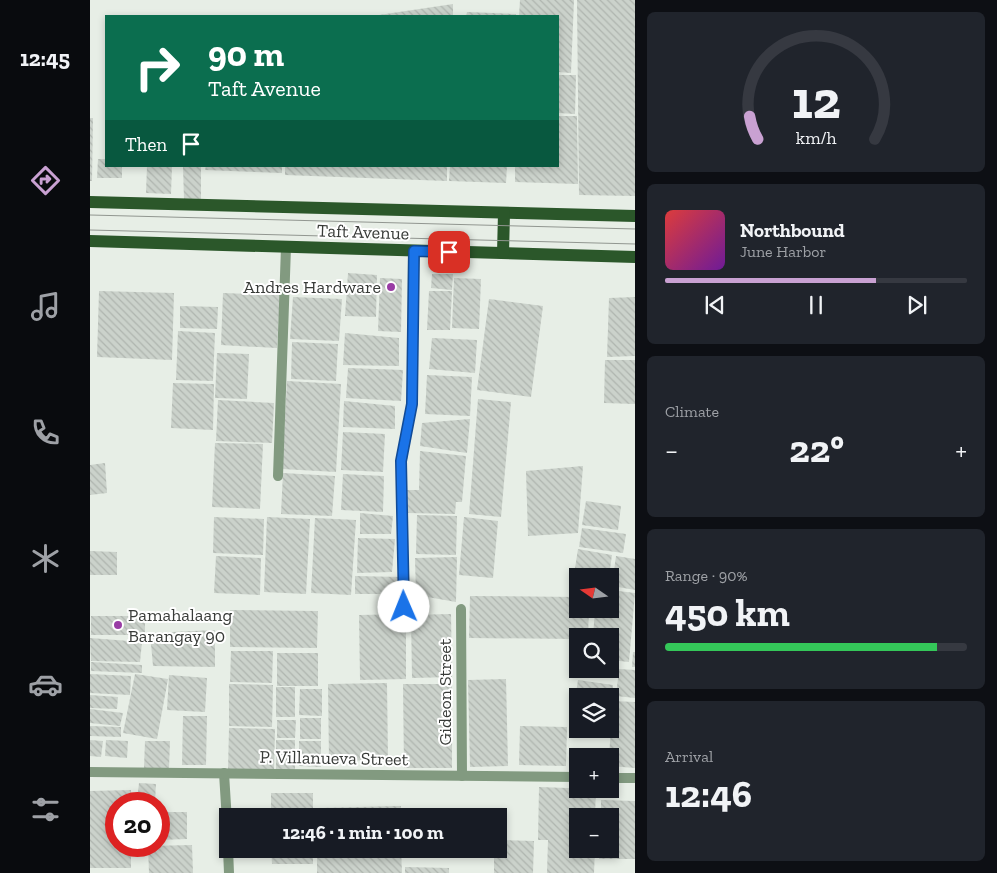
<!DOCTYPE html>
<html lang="en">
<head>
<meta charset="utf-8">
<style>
	body { margin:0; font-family:"Zilla Slab",serif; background:#20242c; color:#f1f3f6; height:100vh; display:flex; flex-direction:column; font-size:19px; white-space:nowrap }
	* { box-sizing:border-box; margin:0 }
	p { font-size:16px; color:#9ea1a6 }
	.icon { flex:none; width:28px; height:28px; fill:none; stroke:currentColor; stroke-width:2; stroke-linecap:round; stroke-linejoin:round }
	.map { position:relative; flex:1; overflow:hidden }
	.panel { display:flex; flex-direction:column; gap:12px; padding:12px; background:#0d0f14; width:362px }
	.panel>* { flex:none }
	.banner { position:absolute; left:15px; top:15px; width:454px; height:152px; border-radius:0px; box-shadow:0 2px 8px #0003; background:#0b6e4f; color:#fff; overflow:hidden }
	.needle { width:32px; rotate:284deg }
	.tools { position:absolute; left:479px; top:568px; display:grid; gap:10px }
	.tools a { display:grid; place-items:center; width:50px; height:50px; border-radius:0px; background:#171b24; box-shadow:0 2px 8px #0003; font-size:25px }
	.speed { position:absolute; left:15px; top:792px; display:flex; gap:10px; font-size:25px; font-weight:700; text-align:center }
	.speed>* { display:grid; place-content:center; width:65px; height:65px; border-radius:50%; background:#171b24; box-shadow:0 2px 8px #0003; line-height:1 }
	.speed .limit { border:8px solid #d22; background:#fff; color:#111 }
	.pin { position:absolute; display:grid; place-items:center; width:42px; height:42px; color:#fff; margin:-21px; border-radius:10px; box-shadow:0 2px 8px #0006 }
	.me { position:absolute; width:55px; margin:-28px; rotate:359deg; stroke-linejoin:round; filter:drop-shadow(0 0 4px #0008) }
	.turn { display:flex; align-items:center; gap:18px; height:105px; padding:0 20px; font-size:22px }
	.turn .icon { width:65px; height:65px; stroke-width:2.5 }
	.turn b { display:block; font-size:35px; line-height:42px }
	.then { display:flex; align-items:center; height:48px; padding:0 20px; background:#0003; gap:10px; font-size:19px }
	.big { font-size:38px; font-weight:700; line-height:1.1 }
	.panel .tile { flex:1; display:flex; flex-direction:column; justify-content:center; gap:8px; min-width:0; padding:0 18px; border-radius:8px; background:#20242c }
	.panel .dial { align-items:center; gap:0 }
	.dial svg { height:130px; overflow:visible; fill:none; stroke:#363941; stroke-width:7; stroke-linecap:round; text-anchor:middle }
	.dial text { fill:#f1f3f6; stroke:none }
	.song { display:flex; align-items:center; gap:15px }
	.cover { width:60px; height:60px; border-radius:8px; background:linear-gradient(135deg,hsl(0 70% 55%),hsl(280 70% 35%)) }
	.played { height:5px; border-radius:2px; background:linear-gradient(90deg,#c9a1d2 70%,#363941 70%) }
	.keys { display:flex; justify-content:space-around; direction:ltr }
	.heat { display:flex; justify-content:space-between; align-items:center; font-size:28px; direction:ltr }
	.charge { height:8px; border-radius:4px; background:linear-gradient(90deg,#34c759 90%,#363941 0) }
	.trip { position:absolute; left:129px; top:808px; width:288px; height:50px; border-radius:0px; background:#171b24; box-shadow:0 2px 8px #0003; font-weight:700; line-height:50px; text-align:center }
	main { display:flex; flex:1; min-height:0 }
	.dock { display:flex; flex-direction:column; width:90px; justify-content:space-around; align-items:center; background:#090b0e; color:#9ea1a6 }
	.dock .icon { width:35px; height:35px }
	.dock .on { color:#c9a1d2 }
	.dock b { font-size:22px; color:#f1f3f6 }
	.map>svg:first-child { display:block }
</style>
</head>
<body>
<main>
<nav class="dock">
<b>12:45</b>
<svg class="icon on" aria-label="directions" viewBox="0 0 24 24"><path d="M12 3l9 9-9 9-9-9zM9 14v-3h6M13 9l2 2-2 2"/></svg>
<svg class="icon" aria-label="music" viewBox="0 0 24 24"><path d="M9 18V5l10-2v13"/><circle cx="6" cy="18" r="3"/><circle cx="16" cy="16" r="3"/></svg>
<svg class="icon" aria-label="phone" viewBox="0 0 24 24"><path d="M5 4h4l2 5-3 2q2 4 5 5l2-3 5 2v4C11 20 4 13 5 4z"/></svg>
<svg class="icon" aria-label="climate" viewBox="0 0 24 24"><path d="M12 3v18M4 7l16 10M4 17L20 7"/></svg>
<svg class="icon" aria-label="car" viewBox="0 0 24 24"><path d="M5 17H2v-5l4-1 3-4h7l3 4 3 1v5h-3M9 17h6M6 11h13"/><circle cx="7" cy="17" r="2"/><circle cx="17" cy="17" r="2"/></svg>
<svg class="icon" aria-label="filters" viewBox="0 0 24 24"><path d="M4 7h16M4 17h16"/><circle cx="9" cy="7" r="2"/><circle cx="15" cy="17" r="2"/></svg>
</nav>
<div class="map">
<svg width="545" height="873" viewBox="0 0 545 873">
	<defs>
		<pattern id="building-back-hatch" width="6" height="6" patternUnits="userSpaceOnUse" patternTransform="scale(1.25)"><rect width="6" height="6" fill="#cbd2cb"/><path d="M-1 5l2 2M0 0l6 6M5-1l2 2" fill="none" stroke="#afb5af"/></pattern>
	</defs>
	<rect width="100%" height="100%" fill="#e7eee6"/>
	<!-- building -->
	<g fill="url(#building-back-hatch)">
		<path d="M430,0h54l-3,73 -13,-1v-56h-39z"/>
		<path d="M487,0h58v196l-56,-1z"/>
		<path d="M363,4v12h-73l-1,-1z"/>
		<path d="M377,12l49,2v2h-50z"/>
		<path d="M468,75h18l-1,39 -17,-1z"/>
		<path d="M468,116h19l1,68 -63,-2v-16h43z"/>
		<path d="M0,118h3l-1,63h-2z"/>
		<path d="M8,159h8v7h16v12h-25z"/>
		<path d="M57,166h25l-1,28 -25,-1z"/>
		<path d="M93,166h18v33l-17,1z"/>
		<path d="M116,166h76v7l-77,-3z"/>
		<path d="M195,166h162v15l-162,-6z"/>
		<path d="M360,166h57l-1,17 -57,-2z"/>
		<path d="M258,273l29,2 -1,42 -31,-1z"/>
		<path d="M342,274h21l-1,16 -21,-2z"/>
		<path d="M290,278l22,1 -1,53 -23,-1z"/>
		<path d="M364,278l27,1 -2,50 -27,-1z"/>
		<path d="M9,291l75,2 -2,67 -75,-3z"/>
		<path d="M339,291h23l-2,39h-23z"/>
		<path d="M133,293l57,2 -3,53 -56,-3z"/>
		<path d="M203,297l49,2 -3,42 -49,-2z"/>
		<path d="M545,297v59l-28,1 2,-59z"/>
		<path d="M399,299l54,7 -12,91 -54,-7z"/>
		<path d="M90,306l38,1 -1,22 -37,-1z"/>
		<path d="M88,331l37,2 -2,48 -37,-1z"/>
		<path d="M255,333l54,5v28l-56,-1z"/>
		<path d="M342,338l45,2 -2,33 -46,-4z"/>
		<path d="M202,342l46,2 -2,37 -45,-2z"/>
		<path d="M127,353l32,1 -2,45 -32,-1z"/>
		<path d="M515,360h30v44l-31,-1z"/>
		<path d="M258,368l55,2 -2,31 -55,-3z"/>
		<path d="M337,375l45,2 -2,39 -45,-2z"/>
		<path d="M197,381l54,3 -5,88 -54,-3z"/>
		<path d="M83,383l41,1 -1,46 -42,-2z"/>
		<path d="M388,399l33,3 -10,115 -32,-3z"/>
		<path d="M128,400l56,3 -2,40 -56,-2z"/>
		<path d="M254,401l51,5v23l-52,-2z"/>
		<path d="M380,419l-3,34 -47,-7 2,-23z"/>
		<path d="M253,432l42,2 -2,38 -42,-2z"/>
		<path d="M125,443l48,1 -3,65 -48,-2z"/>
		<path d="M330,451l46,5 -4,46h-6l-1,12 -48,-1v-23h12z"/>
		<path d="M15,463l2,30 -17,2v-30z"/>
		<path d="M493,466l-5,67 -50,3 -2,-65z"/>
		<path d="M193,473l52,3 -3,40 -51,-2z"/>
		<path d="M253,474l41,2 -1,36 -42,-2z"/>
		<path d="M496,501l35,5 -3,24 -36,-5z"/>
		<path d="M270,513l33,3 -2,18h-31z"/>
		<path d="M327,515l40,1 -1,39 -40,-1z"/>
		<path d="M124,517l50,2 -1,36 -50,-2z"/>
		<path d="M177,517l43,2 -4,75 -42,-2z"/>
		<path d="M374,517l34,4 -5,57 -34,-3z"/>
		<path d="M225,518l41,2 -5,75 -40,-2z"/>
		<path d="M492,528l44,6 -3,19 -44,-6z"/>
		<path d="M268,538l37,1 -3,33 -35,1z"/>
		<path d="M488,549l34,6 -3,21h-31v6l-5,-1z"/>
		<path d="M0,551l27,1v23h-27z"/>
		<path d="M126,556l45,2 -1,37 -46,-2z"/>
		<path d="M526,556l19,3v31l-23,-4z"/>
		<path d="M367,557l-1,45 -40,-7 -1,-37z"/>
		<path d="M265,576l46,1 -1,17h-45z"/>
		<path d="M520,590l25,3 -6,69 -19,-2v-24h-17l2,-27h15z"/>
		<path d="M380,596l108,1v12h11l-1,27h-10v3l-109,-1z"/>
		<path d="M140,610l88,1 -1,37 -87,-1z"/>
		<path d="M316,614v65l-46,1 -1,-65z"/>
		<path d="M361,614l1,63 -40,1 -1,-63z"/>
		<rect x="1" y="616" width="54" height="19"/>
		<path d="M125,630v37l-62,-1 -3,-33z"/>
		<path d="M0,638l52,4 -2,20 -49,-1z"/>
		<path d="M141,651h42l-1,32 -42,-1z"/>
		<path d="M543,652h2v15h-3z"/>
		<rect x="187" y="653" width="41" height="33"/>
		<path d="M1,662l51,3v8l-51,-2z"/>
		<path d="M529,669l16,1v28l-19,-2z"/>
		<path d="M0,674l41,2 -1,19 -40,-2z"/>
		<path d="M45,674l33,5 -11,60 -34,-6z"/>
		<path d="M79,675l38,3 -2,34 -38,-2z"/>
		<path d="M416,679l2,87 -38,1 -2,-87z"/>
		<path d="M488,680l35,5 -2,17h-1v-6h-32v24l-6,-1z"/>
		<path d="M297,683l1,77 -59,1 -1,-77z"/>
		<path d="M139,684l44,1 -1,42 -43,-1z"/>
		<path d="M313,684h49v84h-48z"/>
		<rect x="186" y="687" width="19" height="30"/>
		<path d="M210,689h22v27l-23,-1z"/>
		<path d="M0,695l28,2 -1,12 -27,-1z"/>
		<path d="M523,701l22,1v66l-25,-2v-10h-1z"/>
		<path d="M0,709l33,4 -3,13 -30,-3z"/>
		<path d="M93,716h24l-1,49h-24z"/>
		<rect x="210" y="718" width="21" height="21"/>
		<path d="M187,720h19l-1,18h-18z"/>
		<path d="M0,726l31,1v10l-31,-1z"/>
		<path d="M430,726l47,1 -1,39 -47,-1z"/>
		<path d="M139,728l46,1 -1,41h-46z"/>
		<path d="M0,740l13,1 -2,16 -11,-1z"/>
		<path d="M16,740l22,1 -1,17 -22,-2z"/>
		<rect x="186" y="740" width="19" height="30"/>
		<path d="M55,741h25l-1,28 -25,-1z"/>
		<path d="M209,741h22v26l-22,-1z"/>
		<path d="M49,783l17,1 -1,17h-18z"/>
		<path d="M449,787l57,2 -1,27h-17v33h17l-1,24h-47l1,-33h-10z"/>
		<path d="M41,790v14h-15v42h15v22h-41v-77z"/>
		<rect x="181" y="793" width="42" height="23"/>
		<path d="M511,800l34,1v58h-36l1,-10h10v-33h-9z"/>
		<path d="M311,806v10h-84v-8z"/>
		<path d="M69,812h28v27l-28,1z"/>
		<path d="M408,840l36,1 -1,32h-39v-24h4z"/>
		<path d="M102,845l1,28h-44l-1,-27z"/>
		<path d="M181,849h42v15h-41z"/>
		<path d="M227,849h84l1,24h-85z"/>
		<path d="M315,867l44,1v5h-44z"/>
	</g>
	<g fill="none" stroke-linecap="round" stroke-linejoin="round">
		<!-- service -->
		<g stroke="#829a80" stroke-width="10">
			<path d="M188,476l8,-229"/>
			<path d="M314,607l-3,-140 2,-15 9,-48 1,-153"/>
			<path d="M134,773l4,65"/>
			<path d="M138,849l1,24"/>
		</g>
		<!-- minor -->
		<g stroke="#829a80" stroke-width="10">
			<path d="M371,609l1,167"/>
			<path d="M0,772l488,5"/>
			<path d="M520,778h25"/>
		</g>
		<!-- primary -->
		<g stroke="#2b572a" stroke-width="12">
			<path d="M0,202l545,14"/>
			<path d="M0,241l545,16"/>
			<path d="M413,253l1,-40"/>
		</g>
		<!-- tram -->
		<g stroke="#919690" stroke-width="1">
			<path d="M0,215l545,14"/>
			<path d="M0,230l545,14"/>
		</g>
	</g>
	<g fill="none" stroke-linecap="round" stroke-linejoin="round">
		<!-- route casing -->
		<g stroke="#114b97" stroke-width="12">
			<path id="route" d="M314,607l-3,-146 11,-57 2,-153 35,1"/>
		</g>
		<!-- route -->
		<use href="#route" stroke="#1a73e8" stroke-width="9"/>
	</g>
	<!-- markers -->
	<g fill="#993ca5" stroke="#fff" stroke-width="2">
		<circle cx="301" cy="287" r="5"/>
		<circle cx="28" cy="625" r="5"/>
	</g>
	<g text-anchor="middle" stroke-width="4" stroke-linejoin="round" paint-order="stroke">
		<!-- street labels -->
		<g font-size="18" fill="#383b38" stroke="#fff">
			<text transform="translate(273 232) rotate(2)" y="6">Taft Avenue</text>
			<text transform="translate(355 692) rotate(-90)" y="6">Gideon Street</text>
			<text transform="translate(244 758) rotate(1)" y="6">P. Villanueva Street</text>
		</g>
		<!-- poi labels -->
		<g font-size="18" fill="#383b38" stroke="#fff" text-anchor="end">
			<text x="291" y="293">Andres Hardware</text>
			<text x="38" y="621" text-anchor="start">Pamahalaang<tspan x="38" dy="21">Barangay 90</tspan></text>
		</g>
	</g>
</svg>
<div class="tools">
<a><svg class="needle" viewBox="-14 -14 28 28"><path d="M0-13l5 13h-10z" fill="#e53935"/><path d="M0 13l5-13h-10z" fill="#9ea1a6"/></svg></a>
<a><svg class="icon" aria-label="search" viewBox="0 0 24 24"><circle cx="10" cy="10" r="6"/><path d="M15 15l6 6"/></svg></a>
<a><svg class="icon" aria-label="layers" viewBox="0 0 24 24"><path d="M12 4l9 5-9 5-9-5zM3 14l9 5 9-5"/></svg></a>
<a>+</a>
<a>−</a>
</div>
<div class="speed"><div class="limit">20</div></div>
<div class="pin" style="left:359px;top:252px;background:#d93025"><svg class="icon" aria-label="arrive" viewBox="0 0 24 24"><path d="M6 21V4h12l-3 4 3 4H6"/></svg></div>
<svg class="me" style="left:314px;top:607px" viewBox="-20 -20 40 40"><circle r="19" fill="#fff"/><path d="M0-13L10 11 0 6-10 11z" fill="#1a73e8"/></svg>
<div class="trip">12:46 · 1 min · 100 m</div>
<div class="banner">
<div class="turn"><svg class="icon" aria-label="right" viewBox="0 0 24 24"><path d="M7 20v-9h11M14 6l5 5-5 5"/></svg><div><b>90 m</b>Taft Avenue</div></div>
<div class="then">Then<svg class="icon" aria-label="arrive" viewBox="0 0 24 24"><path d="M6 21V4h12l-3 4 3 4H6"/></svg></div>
</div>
</div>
<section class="panel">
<div class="tile dial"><svg viewBox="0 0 100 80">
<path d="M14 69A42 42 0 1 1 86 69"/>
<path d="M14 69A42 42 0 0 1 9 55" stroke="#c9a1d2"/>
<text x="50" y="56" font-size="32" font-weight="700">12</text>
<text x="50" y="72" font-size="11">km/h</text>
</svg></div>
<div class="tile">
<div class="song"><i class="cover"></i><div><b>Northbound</b><p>June Harbor</p></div></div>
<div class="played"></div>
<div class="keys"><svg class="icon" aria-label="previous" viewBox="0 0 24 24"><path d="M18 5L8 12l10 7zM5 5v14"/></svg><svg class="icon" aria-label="pause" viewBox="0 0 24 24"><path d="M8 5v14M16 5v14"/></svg><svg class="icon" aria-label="next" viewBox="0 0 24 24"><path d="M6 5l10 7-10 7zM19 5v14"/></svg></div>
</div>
<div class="tile"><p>Climate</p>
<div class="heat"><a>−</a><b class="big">22°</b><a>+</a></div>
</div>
<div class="tile"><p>Range · 90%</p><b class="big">450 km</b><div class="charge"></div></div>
<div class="tile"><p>Arrival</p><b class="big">12:46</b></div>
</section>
</main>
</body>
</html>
